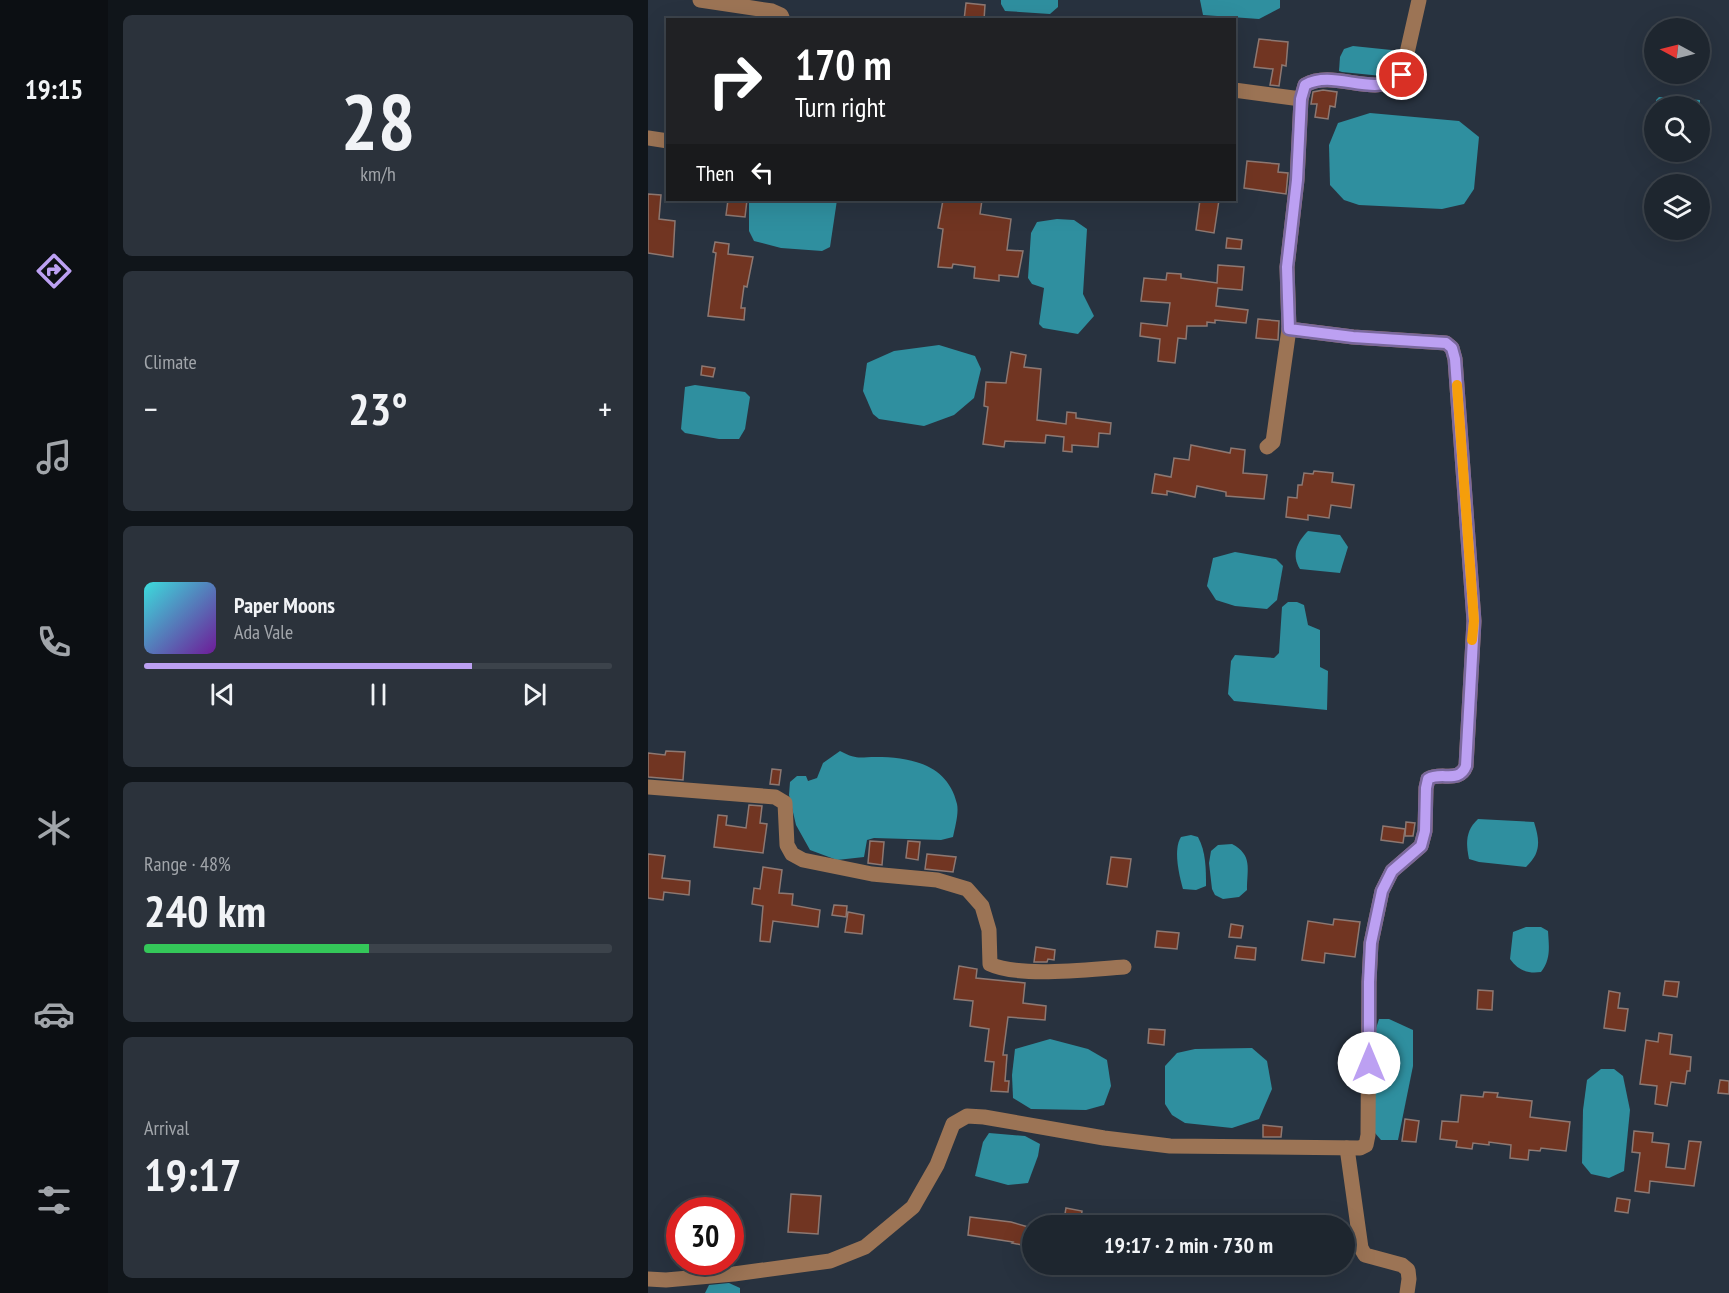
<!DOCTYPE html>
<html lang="en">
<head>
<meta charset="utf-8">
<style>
	body { margin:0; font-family:"PT Sans Narrow",sans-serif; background:#2b323b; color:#f1f3f6; height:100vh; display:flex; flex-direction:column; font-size:22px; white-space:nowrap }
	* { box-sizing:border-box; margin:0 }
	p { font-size:20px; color:#a1a5aa }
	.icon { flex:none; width:33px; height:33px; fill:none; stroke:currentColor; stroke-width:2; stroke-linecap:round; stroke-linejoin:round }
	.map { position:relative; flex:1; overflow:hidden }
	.side { display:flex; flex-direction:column; gap:15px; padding:15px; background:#10151a; width:540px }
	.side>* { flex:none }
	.banner { position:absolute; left:18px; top:18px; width:570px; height:183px; border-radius:0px; box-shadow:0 6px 24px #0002,0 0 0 2px #3c434b; background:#202124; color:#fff; overflow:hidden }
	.needle { width:39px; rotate:277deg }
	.controls { position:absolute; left:996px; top:18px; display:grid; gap:12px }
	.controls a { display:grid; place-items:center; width:66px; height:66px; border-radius:50%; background:#1e262f; box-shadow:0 6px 24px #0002,0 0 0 2px #3c434b; font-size:30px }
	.speed { position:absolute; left:18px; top:1197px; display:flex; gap:12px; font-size:30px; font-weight:700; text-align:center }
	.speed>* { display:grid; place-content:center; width:78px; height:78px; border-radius:50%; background:#1e262f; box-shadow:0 6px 24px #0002,0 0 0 2px #3c434b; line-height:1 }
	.speed .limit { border:9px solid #d22; background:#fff; color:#111 }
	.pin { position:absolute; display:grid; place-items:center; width:51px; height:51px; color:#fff; margin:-26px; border:3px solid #fff; border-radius:50%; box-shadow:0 2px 6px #0007 }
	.me { position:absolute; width:66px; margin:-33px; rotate:0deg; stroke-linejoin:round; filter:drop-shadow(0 0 4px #0008) }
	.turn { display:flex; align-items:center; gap:21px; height:126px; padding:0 30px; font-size:27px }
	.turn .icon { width:78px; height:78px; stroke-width:2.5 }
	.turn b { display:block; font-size:42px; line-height:51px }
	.then { display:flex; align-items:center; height:57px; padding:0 30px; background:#0003; gap:12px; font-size:22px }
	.big { font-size:45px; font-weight:800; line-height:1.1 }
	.side .card { flex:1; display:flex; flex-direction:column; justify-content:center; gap:9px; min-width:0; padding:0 21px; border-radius:9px; background:#2b323b }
	.side .dial { align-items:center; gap:0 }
	.dial b { font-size:78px; line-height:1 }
	.song { display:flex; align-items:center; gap:18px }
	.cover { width:72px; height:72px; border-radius:9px; background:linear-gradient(135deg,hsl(180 70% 55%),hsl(280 70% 35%)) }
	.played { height:6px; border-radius:3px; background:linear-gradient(90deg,#bca0f2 70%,#3c434b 70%) }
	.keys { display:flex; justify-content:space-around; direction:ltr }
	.heat { display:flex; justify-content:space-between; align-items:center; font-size:33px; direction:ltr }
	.charge { height:9px; border-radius:4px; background:linear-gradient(90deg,#34c759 48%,#3c434b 0) }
	.trip { position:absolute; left:374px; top:1215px; width:333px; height:60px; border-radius:30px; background:#1e262f; box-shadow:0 6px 24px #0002,0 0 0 2px #3c434b; font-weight:800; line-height:60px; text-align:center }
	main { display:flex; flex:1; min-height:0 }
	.tab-bar { display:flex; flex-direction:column; width:108px; justify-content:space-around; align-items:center; background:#0c0f13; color:#a1a5aa }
	.tab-bar .icon { width:42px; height:42px }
	.tab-bar .on { color:#bca0f2 }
	.tab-bar b { font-size:27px; color:#f1f3f6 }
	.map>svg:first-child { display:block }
</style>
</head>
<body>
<main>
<nav class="tab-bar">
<b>19:15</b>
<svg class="icon on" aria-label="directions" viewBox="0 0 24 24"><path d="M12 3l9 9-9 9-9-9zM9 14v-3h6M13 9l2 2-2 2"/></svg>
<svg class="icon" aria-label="music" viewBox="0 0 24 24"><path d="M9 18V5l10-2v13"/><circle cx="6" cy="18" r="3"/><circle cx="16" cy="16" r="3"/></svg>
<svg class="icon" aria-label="phone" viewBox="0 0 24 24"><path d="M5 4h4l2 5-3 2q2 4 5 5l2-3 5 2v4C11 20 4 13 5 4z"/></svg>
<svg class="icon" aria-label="climate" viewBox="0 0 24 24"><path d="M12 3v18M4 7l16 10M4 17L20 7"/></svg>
<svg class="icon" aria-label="car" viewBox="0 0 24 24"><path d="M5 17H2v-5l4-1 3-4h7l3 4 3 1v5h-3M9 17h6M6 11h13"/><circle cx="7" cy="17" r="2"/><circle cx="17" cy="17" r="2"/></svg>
<svg class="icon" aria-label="filters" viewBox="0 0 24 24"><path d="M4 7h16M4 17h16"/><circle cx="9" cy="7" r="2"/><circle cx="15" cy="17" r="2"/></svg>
</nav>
<section class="side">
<div class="card dial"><b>28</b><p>km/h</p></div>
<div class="card"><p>Climate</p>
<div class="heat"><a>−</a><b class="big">23°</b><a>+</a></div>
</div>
<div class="card">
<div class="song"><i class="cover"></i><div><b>Paper Moons</b><p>Ada Vale</p></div></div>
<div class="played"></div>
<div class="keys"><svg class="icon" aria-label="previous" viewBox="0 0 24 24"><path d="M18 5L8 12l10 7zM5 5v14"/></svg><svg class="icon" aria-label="pause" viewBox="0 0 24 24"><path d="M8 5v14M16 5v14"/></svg><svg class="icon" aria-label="next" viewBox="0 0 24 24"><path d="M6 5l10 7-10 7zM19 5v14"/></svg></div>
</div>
<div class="card"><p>Range · 48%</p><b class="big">240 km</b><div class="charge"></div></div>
<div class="card"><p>Arrival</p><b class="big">19:17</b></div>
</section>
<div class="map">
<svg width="1081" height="1293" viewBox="0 0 1081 1293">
	<rect width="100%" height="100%" fill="#28323f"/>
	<!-- water -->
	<g fill="#2f8f9f">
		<path d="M353,0h57v7l-8,7 -45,-3 -4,-7z"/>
		<path d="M552,0h80v8l-21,11 -56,-4z"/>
		<path d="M705,46l48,5 -8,20 -11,5 -40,-4 -3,-1 1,-14 4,-8z"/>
		<path d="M1011,97l41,3v20v-14h-44v-6z"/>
		<path d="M722,113l89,8 20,16 -5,52 -10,15 -22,5 -83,-4 -15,-5 -14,-15 -1,-40 9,-22z"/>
		<path d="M101,200h88l-7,47 -8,4 -41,-3 -27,-7 -5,-10z"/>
		<path d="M409,219l17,1 13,9 -4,65 11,22 -16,18 -35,-6 -4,-4 5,-36 -12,-4 -4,-6 3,-45 6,-11z"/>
		<path d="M291,345l36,11 6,13 -7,29 -20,17 -30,11 -45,-7 -6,-5 -10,-23 4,-28 27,-12z"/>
		<path d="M47,385l50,7 5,5 -5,32 -6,10h-20l-34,-6 -4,-4 4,-42z"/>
		<path d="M660,531l32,4 8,12 -8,26 -40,-4c-9,-14 -3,-27 8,-38z"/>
		<path d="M587,552l41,7 7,7 -6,34 -10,9 -32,-3 -19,-6 -9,-14 6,-28z"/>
		<path d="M640,602h9l7,3 4,20 12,5v37l8,4 -1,39 -93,-9 -6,-7 3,-33 4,-6 39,3 5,-5 3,-46z"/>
		<path d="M192,751c17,9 19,6 36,6 36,0 72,8 81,47 2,9 -2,23 -4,33l-12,3 -67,-2 -7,2 -3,17 -27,3 -27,-10 -14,-25 -7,-30 1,-13 7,-6h9l2,5 9,-3 6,-15z"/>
		<path d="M830,819l56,3c6,19 7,31 -8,45l-47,-5 -10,-3c-3,-15 -4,-28 9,-40z"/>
		<path d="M543,835l7,2c8,15 8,32 8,49l-10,4 -13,-1c-4,-14 -10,-40 -2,-52z"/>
		<path d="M584,844c21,11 15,25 15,46l-8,7 -16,2 -8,-4 -3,-6 -3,-26 2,-12 7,-6z"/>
		<path d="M878,927h15l7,4c1,16 3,28 -7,41 -14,2 -23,-2 -31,-13l3,-27z"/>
		<path d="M731,1019h10l24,11v36l-15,74h-17l-6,-7 -3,-92z"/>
		<path d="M402,1039l38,10 19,11 4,26 -7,19 -18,5 -55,-1 -18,-11 -1,-23 3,-26z"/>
		<path d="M604,1048l15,13 5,28 -13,30 -27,9 -47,-5 -13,-8 -7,-11v-38l12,-13 18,-4z"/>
		<path d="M953,1069h13l9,7 7,34 -6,61 -15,7 -18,-4 -9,-11 1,-53 4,-30z"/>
		<path d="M341,1133l36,3 15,8 -2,12 -10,27 -20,2 -33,-9 8,-34z"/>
		<path d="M81,1283l11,5v5h-35l4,-8z"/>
	</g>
	<!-- building -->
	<g fill="#713522" stroke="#8d7872" stroke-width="1.5">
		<path d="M318,3l19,2 -1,15h-20z"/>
		<path d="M611,39l29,3 -2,24 -4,-1 -3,21 -9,-1 3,-16 -19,-2z"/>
		<path d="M675,90l14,2 -2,15 -5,-1 -2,13 -13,-2 2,-13h-6l2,-12z"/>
		<path d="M599,161l32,3 -1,8 10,1 -2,21 -42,-6z"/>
		<path d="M0,194l13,1 -2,24 16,2 -2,36 -25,-4z"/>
		<path d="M80,200h19l-2,17 -19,-2z"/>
		<path d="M295,200h39l-2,14 31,5 -4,31 16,1 -5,26 -19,-2v6l-25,-3 1,-11 -22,-3 -1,4 -14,-1 5,-38 -5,-1z"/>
		<path d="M552,200h19l-5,33 -18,-3z"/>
		<path d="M579,238l15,2 -1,9 -15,-1z"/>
		<path d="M67,242l14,2 -1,10 25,3 -6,30 -3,-1 -3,22h4l-1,12 -36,-4 8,-63 -3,-1z"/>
		<path d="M570,265l26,2 -2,23 -24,-2 -2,18 32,4 -2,13 -31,-3v3l-8,-1v4h-20l-1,13 -8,-1 -3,25 -17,-2 2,-22 -20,-3 1,-13 26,3 3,-23 -29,-2 3,-23 22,2 1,-7 14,1v4l36,5z"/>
		<path d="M610,319l21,2 -1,19 -22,-2z"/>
		<path d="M363,352l15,3 -2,12 17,2 -4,51 29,4 1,-12 9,1v5l35,5 -1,11 -11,-1 -1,14 -26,-2v7l-9,-1 1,-14 -18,-2 -1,8 -40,-2 -1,6 -21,-3 5,-37 -4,-1 2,-24 20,1z"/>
		<path d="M54,366l13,2 -2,9 -12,-2z"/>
		<path d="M543,445l39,8 1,-5 14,2 -2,23 24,2 -3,24 -38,-3v-4l-29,-6 -2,11 -28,-6v4l-15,-2 3,-19 16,3 3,-19 15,2z"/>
		<path d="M666,471l19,2 -1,9 22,3 -3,23 -20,-3 -2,13 -21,-3v5l-22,-3 2,-20 9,1 1,-13h4l2,-12 9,1z"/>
		<path d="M18,751l19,1 -2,28 -35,-3v-24l17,2z"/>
		<path d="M124,769l9,1 -2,15 -9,-1z"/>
		<path d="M101,805l13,1 -2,17 7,1 -4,29 -49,-6 4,-32 9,1 -1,9 20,3z"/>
		<path d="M758,822l9,1 -2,13h-8z"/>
		<path d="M735,826l22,3 -2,14 -22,-3z"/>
		<path d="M222,841l14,1 -2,23 -14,-2z"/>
		<path d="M260,841l12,1 -2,18 -12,-2z"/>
		<path d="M0,854l17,2 -3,22 28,3 -1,14 -25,-3 -1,8 -15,-2z"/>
		<path d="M279,854l29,3 -3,15 -28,-3z"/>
		<path d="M463,857l20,2 -4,28 -20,-3z"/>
		<path d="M115,867l19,3 -3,23 14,1 -1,11 28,5 -2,17 -45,-6 -3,21 -10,-1 3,-35 -11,-2 2,-16 6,1z"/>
		<path d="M186,905l13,1 -1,11 -14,-2z"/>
		<path d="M200,912l16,3 -2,19 -17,-2z"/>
		<path d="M686,919l26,3 -5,35 -30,-4 -1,10 -22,-3 6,-39 25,4z"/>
		<path d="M583,924l12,2 -2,12 -12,-1z"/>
		<path d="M509,931l22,2 -2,16 -22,-2z"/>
		<path d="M589,946l19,2 -1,12 -20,-2z"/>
		<path d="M388,947l19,3 -1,10 -6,-1 -1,3h-13z"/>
		<path d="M311,966l18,3 -1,9 49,5 -2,20 23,3 -1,14 -37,-3 -5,38h4l-2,26h4l-1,11 -17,-1 3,-29 -9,-1 4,-32 -19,-3 3,-25 -19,-2z"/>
		<path d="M1017,981l14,1 -2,15 -14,-2z"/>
		<path d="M830,990l15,1 -1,19 -15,-1z"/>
		<path d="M961,991l11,2 -2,15 10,1 -3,22 -21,-3z"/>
		<path d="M501,1029l16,1 -1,15 -16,-2z"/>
		<path d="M1011,1033l13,2 -2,19 21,3 -1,14h-3l-2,13 -14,-2 -4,24 -12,-2 2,-18 -17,-2 6,-44 12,2z"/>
		<path d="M1072,1080l9,1v13l-11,-1z"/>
		<path d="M836,1092l14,1 -1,4 35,4 -2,16 40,5 -4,29 -25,-3 -1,3 -11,-1 -1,10 -18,-2 1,-13 -22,-3v3l-16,-2 -1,6 -16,-2 1,-6 -17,-2 2,-18 16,1 3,-27 22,2z"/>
		<path d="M757,1119l14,2 -3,21 -14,-1z"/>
		<path d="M615,1125l19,2 -1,10h-18z"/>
		<path d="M986,1131l19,2 -1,9 17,2 -3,23 19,2 4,-28 12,1 -7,44 -44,-5 -1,12 -14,-2 5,-38 -8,-1z"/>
		<path d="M143,1194l30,2 -3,38 -30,-2z"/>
		<path d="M969,1198l13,2 -2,13 -13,-2z"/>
		<path d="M418,1208l16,3 -2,15h-17z"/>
		<path d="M322,1217l41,5 21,6v19l-20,-4 1,-1 -45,-7z"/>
	</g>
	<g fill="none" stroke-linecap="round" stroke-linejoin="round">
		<!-- minor -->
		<g stroke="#9c7455" stroke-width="15">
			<path d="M52,0l72,11 9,4 2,5"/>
			<path d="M586,90l67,9"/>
			<path d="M0,138l20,3"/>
			<path d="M619,447l6,-5 16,-113"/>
			<path d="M0,787l127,10 10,6 2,42 5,9 11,6 69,14 65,6 30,9 15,17 7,24 1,34c29,14 101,5 134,3"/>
			<path d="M699,1148l14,100 4,7 37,10 6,5 1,9 -2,14"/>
			<path d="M0,1279l18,1 68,-6 96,-13 35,-14 48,-40 24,-42 16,-41 14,-8 17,1 120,21 66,8 190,2 6,-3 2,-10 1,-153 2,-39 11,-52 10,-20 29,-25 4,-15 1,-43 2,-9c13,-8 31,5 38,-13l8,-145 -19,-262 -3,-11 -6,-5 -93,-6 -64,-8 -2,-62 10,-87 4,-81 4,-14c30,-17 70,15 97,-10l17,-75"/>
		</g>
	</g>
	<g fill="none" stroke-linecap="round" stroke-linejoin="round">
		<!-- route casing -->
		<g stroke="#7a689d" stroke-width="15">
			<path id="route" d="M721,1063v-81l2,-39 11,-52 10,-20 29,-25 4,-15 1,-43 2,-9c13,-8 31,5 38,-13l8,-145 -19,-262 -3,-11 -6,-5 -93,-6 -64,-8 -2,-62 10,-87 4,-81 4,-14c30,-17 70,15 97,-10"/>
		</g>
		<!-- route -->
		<use href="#route" stroke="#bca0f2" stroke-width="10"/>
		<!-- slow -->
		<path stroke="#f59e0b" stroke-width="10" d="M809,385l17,236 -2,19"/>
	</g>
</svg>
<div class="controls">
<a><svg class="needle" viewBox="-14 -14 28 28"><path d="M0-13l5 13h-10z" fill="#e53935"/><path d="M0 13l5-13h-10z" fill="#a1a5aa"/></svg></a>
<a><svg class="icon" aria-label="search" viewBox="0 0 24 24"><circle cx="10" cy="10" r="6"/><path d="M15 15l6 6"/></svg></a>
<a><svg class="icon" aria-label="layers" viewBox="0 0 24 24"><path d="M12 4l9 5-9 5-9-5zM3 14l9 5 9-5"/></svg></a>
</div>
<div class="speed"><div class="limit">30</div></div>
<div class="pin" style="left:754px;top:75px;background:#d93025"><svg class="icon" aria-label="arrive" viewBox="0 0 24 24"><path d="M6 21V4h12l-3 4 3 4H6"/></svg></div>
<svg class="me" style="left:721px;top:1063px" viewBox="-20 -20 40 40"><circle r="19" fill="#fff"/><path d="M0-13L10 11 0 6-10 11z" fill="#bca0f2"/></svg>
<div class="trip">19:17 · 2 min · 730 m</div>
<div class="banner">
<div class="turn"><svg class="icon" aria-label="right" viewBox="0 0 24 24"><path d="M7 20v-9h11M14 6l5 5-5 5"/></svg><div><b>170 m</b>Turn right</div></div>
<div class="then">Then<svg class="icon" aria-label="left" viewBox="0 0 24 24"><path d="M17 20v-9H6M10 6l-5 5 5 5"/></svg></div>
</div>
</div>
</main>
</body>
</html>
